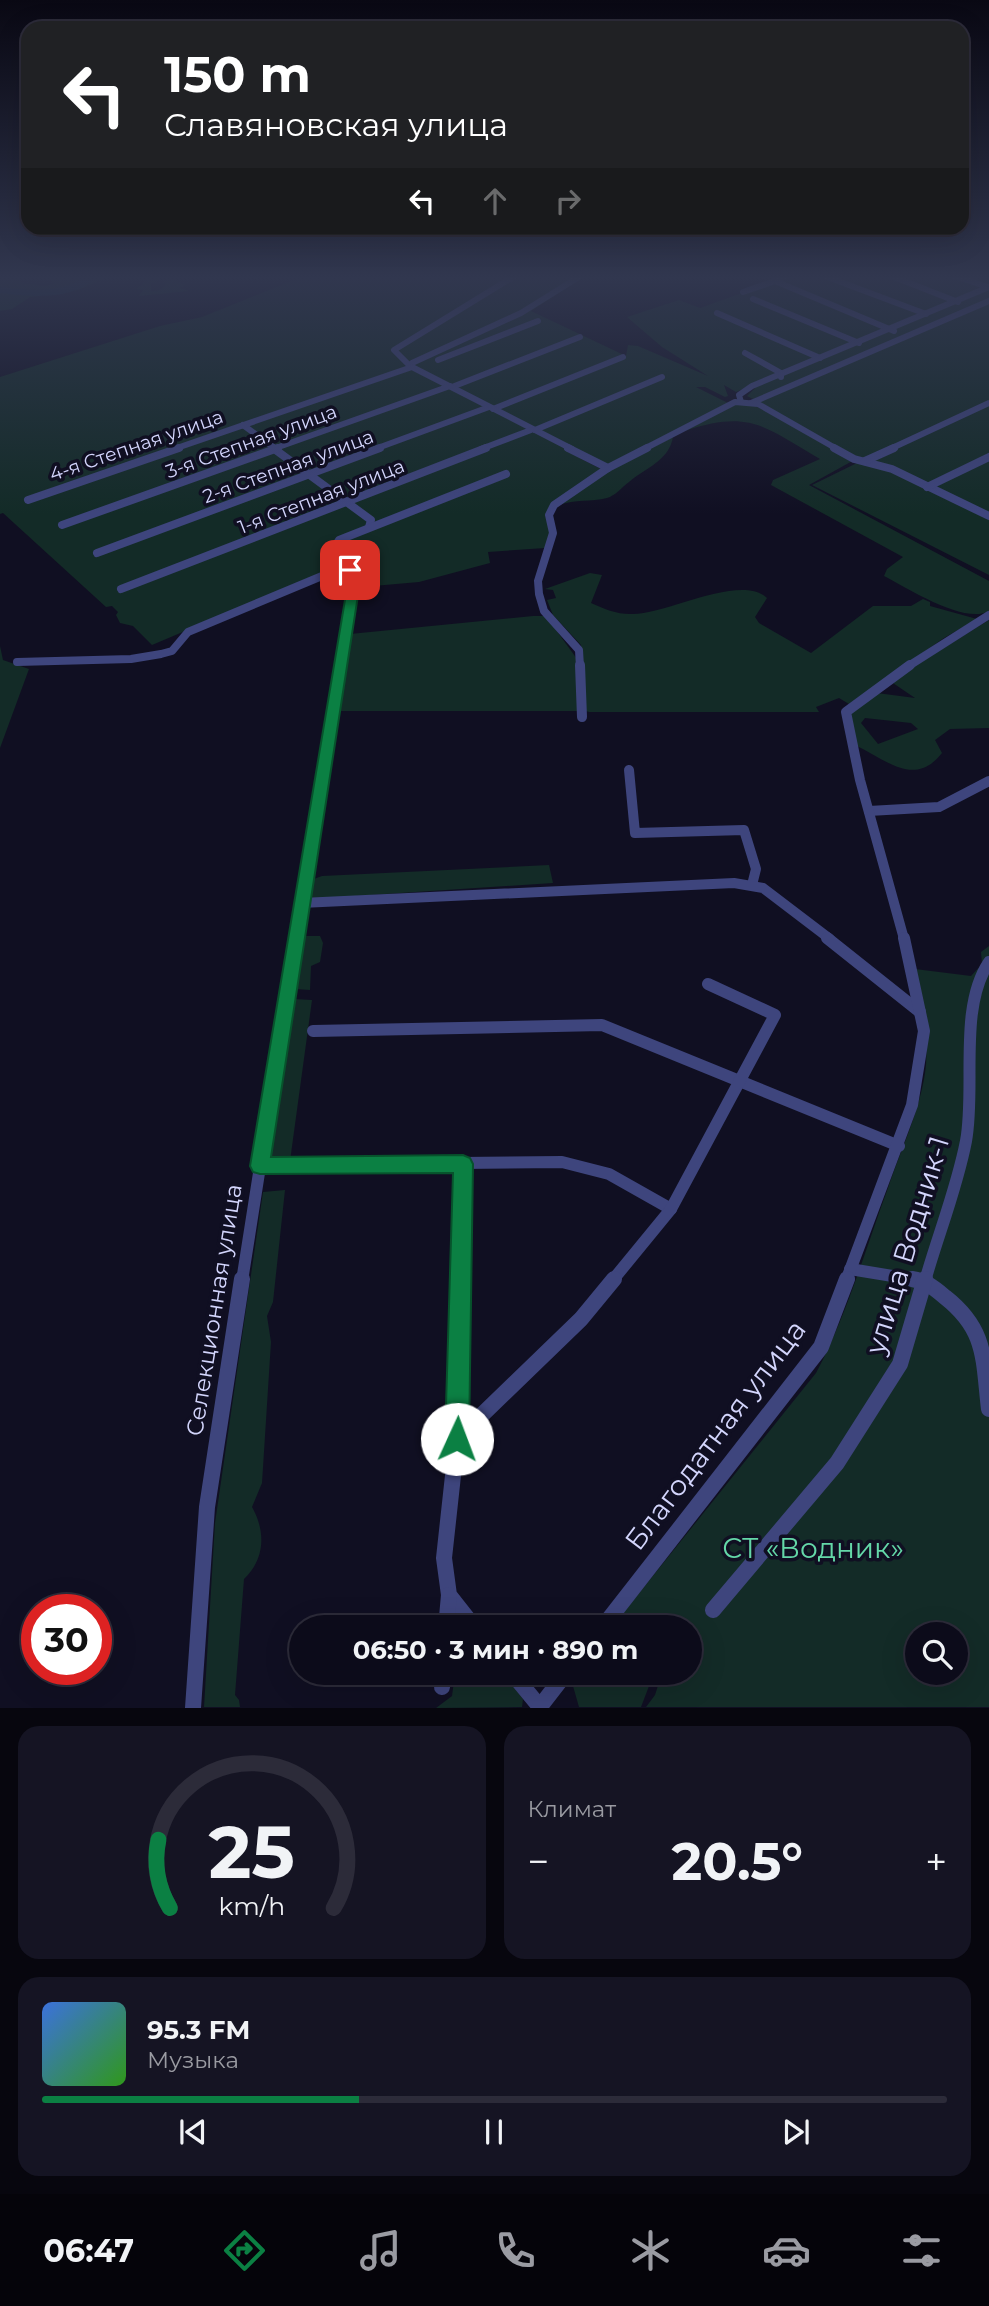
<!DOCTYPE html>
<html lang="ru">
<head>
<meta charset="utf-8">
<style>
	body { margin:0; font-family:Montserrat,sans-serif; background:#151423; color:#f1f3f6; height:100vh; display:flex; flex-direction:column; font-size:26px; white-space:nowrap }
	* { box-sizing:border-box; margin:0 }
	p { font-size:23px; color:#9a9ba2 }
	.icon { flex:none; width:38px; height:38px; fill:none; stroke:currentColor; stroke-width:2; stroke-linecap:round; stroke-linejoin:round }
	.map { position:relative; height:1708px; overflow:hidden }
	.sheet { display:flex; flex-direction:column; gap:18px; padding:18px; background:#07060e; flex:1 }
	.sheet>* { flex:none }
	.banner { position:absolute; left:21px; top:21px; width:948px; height:214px; border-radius:21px; box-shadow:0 7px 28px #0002,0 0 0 2px #2c2b39; background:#202124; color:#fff; overflow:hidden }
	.tools { position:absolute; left:905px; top:1622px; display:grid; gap:14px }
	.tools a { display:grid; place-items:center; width:63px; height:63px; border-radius:50%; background:#0c0b1a; box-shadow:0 7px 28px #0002,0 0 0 2px #2c2b39; font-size:35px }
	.speed { position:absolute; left:21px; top:1594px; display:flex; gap:14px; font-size:35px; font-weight:700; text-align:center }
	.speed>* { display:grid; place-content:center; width:91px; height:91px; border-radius:50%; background:#0c0b1a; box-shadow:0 7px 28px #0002,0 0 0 2px #2c2b39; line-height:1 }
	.speed .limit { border:10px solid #d22; background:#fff; color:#111 }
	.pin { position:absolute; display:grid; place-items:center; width:60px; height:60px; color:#fff; margin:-30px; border-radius:14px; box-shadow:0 4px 10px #0006 }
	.me { position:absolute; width:77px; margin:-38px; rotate:2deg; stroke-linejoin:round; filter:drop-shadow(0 0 5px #0008) }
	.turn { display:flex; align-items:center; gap:24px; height:147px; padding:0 28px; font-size:32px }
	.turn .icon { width:91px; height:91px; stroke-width:2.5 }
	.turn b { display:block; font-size:49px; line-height:60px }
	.lanes { display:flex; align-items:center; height:66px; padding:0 28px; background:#0003; justify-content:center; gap:35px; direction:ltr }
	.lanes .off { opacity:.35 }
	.big { font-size:52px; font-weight:700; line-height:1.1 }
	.sheet .widget { flex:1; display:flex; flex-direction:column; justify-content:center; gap:10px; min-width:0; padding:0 24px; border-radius:21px; background:#151423 }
	.sheet .dial { align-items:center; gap:0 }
	.dial svg { height:182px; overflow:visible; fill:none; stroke:#2c2b39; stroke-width:7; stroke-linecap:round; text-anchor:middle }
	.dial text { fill:#f1f3f6; stroke:none }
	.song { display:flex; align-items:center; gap:21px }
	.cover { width:84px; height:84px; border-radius:10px; background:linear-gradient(135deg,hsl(220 70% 55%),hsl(110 70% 35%)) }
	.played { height:7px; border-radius:4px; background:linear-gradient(90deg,#0b8043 35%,#2c2b39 35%) }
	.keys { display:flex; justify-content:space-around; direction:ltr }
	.heat { display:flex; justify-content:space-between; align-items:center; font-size:38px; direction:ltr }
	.sheet .tiles { flex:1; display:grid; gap:18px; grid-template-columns:1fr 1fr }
	.widget:last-child { grid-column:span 2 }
	.trip { position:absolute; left:289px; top:1615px; width:413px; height:70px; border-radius:35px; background:#0c0b1a; box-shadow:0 7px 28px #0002,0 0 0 2px #2c2b39; font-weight:700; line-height:70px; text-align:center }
	.tab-bar { display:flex; height:112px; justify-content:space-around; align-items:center; background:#05040a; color:#9a9ba2 }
	.tab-bar .icon { width:49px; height:49px }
	.tab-bar .selected { color:#0b8043 }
	.tab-bar b { font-size:32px; color:#f1f3f6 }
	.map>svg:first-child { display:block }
</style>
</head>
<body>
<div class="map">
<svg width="989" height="1708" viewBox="0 0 989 1708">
	<rect width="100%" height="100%" fill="#100f22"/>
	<!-- green -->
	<g fill="#132b27" fill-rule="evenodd">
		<path d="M40,275h73l-35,15 -48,7 -18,12 -12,2v-32l19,-1 3,5 24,3 8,-3z"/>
		<path d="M306,275h280l-55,36 95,45 2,-11 10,1 70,30 -46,-29 -35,-30 52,-17 21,8 92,-33h197v10l-253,107 -12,-7 4,11 -3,1 -20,-10h-9l32,16 -123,65 -26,-10 24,12 -50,35 -2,28 -6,15 -57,4 2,11 -71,19 -57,5 -2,-12 -10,-14 -198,84 -19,-19 -13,-3 -4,-8 2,-3 -6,-6 -6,1 -103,-94 -3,1v-137l160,-51 42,-9z"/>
		<path d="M148,277l12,1 -9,6v7l9,-1 6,-6 -3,-2 8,-4 14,7 -5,3 9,3 -50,5 4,-6 -7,-1 9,-7 -6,-3z"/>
		<path d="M989,289v286l-177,-90 47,-23 -3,-3 -47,26 180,96v30c-24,14 -82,-23 -105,-35l3,-7 16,-12 -132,-72 2,-5 47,-21c-55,-32 -70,-50 -135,-28l52,-28h13l86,46 -80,-47 8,-7 -11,4 -6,-3 11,-11z"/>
		<path d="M673,437c-4,24 -28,31 -44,45 -7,5 -14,14 -22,16 -16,4 -32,1 -48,7l51,-36z"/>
		<path d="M590,573l12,2 -11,28c13,6 28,12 42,11 34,0 108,-41 134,-16l-12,19 4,6 52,30 62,-47h38l12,-7 7,3v4l47,13 -33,19 -95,66 -10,-6 -23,9 3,5h-230l-3,-1 -5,-66 -28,-30 -6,-15 9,-2 -3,-8 -8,-1z"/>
		<path d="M533,616h13l31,43v52h-237l10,-77z"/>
		<path d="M989,620v108l-39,1 -15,11 7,13c-28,36 -58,5 -87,-8l-6,-31 28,-21 38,5 -25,-17zM865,718l46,5 7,6 -40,15 -17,-21z"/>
		<path d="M0,646l3,14 26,9 -29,79z"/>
		<path d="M549,865l4,18 -243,16 1,-19 11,-4z"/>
		<path d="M303,936h17l3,7 -3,19 -9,4 -1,24 -15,-1z"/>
		<path d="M989,946v761h-343l9,-12 7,-22h28v-45h-79l205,-255c31,-58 49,-123 72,-185 13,-39 34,-82 38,-123 2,-33 -5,-64 -11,-96l56,7 11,-12 -1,-12zM917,1634h39v39h-39z"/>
		<path d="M294,999l18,1 -22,161 -22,-1z"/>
		<path d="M285,1190l-12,112 -6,14 4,26 -9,141 -10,24c14,25 13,52 -8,72l-9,116 4,5 1,7h-36l11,-184 48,-331z"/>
		<path d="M455,1673h48l20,26 -1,8 -86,1 16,-12z"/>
		<path d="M581,1673h73l-13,34h-62l-6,-21z"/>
	</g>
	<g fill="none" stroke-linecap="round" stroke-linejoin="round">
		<!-- river -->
		<path fill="#0d263d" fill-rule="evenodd" d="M89,275h11c-27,26 -66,22 -100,18v-6c32,4 61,7 89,-12z"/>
		<!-- minor-far4 -->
		<g stroke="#3e457d" stroke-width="6">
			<path d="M822,275l104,39"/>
			<path d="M889,275l69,27"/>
			<path d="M952,275l36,12"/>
			<path d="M775,281l12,-6h13"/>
			<path d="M743,292l32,-11 119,50"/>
			<path d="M753,299l106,44"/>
			<path d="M717,313l103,45"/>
			<path d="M745,353l36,20v4"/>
			<path d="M438,360l100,-39"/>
			<path d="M409,365l-15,-15 122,-75"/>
			<path d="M412,367v-4l109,-50 61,-38"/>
			<path d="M452,387l128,-50"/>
			<path d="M741,402l-2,-7 13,-9 237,-99"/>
			<path d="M751,403l238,-102"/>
			<path d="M493,409l130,-52"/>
			<path d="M243,425l33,24"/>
			<path d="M535,430l127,-53"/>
			<path d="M174,449l238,-82 160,82"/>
			<path d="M273,449l177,-63"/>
			<path d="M375,449l114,-42"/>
			<path d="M481,449l50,-19"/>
			<path d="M644,449l91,-47 23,2 79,45"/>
			<path d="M890,449l99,-46"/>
		</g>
		<!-- minor-far3 -->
		<g stroke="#3e457d" stroke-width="8">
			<path d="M273,448l98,72 -2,7"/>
			<path d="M568,448l40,20"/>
			<path d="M834,448l20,11 38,10 97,47"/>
			<path d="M865,461l29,-13"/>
			<path d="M927,487l62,-30"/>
			<path d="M28,500l151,-52"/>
			<path d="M62,525l216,-77"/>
			<path d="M97,553l283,-105"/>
			<path d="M342,569l2,-10 -8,-14 3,-5 167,-66"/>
			<path d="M121,589l365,-141"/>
			<path d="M17,662l114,-3 30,-5 11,-3 16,-19 146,-61h16l5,5 -15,91"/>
			<path d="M580,667l-1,-17 -35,-39 -5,-17 -1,-13 15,-48 -4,-18 5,-10 54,-37 39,-20"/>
			<path d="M907,667l82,-52"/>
		</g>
		<!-- minor-far2 -->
		<g stroke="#3e457d" stroke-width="10">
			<path d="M580,665l2,52"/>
			<path d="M629,770l6,63 109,-3 12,39 -4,16"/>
			<path d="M869,811l70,-4 50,-26"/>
			<path d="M301,903l433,-20 29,5 67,51"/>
			<path d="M295,939l45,-274"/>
			<path d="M904,939l-44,-159 -14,-68 64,-47"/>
		</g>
		<!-- minor-far1 -->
		<g stroke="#3e457d" stroke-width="12">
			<path d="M827,938l93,74"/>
			<path d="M313,1031l289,-6 297,121"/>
			<path d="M260,1165l302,-3 47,12 62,35"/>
			<path d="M850,1269l73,12"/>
			<path d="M242,1281l54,-343"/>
			<path d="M460,1281l3,-117"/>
			<path d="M612,1281l59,-72 104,-194 -67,-31"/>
			<path d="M846,1281l66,-176 12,-74 -20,-93"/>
			<path d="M925,1281c13,-46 32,-93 41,-140 10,-53 -8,-133 23,-179"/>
		</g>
		<!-- minor -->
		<g stroke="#3e457d" stroke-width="16">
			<path d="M460,1279l-3,160 -13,119 5,37 26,33"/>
			<path d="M912,1279c14,2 22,9 33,18 42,33 38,62 44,112"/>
			<path d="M457,1439l124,-120 33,-40"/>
			<path d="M713,1610l124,-147 63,-99 25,-85"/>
			<path d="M446,1628l3,-33"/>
			<path d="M602,1628l219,-281 26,-68"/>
			<path d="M512,1673l28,34"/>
			<path d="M442,1687l1,-14"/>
			<path d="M193,1708l14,-201 35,-228"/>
			<path d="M539,1708l27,-35"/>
		</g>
	</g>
	<!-- sky -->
	<linearGradient id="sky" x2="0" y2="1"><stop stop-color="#090813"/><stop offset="0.54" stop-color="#31374f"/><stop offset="1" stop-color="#31374f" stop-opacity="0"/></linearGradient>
	<rect width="989" height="514" fill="url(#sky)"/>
	<!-- route -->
	<path fill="#0b8043" stroke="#07532c" stroke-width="2" d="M350,567l11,9 -90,581 192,-2 7,3 3,6 -4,275 -4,8 -8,4 -8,-4 -4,-8 8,-266 -193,1 -7,-2 -3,-6 99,-590 -5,-6z"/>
	<g text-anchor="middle" stroke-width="7" stroke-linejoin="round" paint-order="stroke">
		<!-- far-street labels -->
		<g font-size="19" fill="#d3d5fc" stroke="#100f22">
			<text transform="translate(251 441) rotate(-20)" y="7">3-я Степная улица</text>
			<text transform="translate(136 445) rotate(-19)" y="7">4-я Степная улица</text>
			<text transform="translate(288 466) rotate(-20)" y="7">2-я Степная улица</text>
			<text transform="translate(321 496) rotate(-21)" y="7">1-я Степная улица</text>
		</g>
		<!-- street labels -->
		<g font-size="23" fill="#d3d5fc" stroke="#100f22">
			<text transform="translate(214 1310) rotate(-81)" y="8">Селекционная улица</text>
		</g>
		<!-- near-street labels -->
		<g font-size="28" fill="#d3d5fc" stroke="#100f22">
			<text transform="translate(907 1245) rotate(-73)" y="10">улица Водник-1</text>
			<text transform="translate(715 1435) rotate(-53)" y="10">Благодатная улица</text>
		</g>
		<!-- near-park labels -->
		<g font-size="28" fill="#64d7a8" stroke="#100f22">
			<text x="813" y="1558">СТ «Водник»</text>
		</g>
	</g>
</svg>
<div class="tools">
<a><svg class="icon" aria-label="search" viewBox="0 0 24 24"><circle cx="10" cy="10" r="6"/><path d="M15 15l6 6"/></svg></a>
</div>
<div class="speed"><div class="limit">30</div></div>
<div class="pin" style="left:350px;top:570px;background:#d93025"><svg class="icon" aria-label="arrive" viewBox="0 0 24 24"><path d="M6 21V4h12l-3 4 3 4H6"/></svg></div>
<svg class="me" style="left:457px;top:1439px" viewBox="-20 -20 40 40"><circle r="19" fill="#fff"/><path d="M0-13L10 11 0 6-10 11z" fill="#0b8043"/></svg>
<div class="trip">06:50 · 3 мин · 890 m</div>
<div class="banner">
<div class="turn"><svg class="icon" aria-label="left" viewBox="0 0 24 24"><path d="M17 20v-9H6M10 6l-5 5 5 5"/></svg><div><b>150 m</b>Славяновская улица</div></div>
<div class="lanes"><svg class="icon" aria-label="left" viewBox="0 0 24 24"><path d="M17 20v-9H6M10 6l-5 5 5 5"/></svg><svg class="icon off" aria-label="ahead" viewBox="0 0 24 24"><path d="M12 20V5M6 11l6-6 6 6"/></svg><svg class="icon off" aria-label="right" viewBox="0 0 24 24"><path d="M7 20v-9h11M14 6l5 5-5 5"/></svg></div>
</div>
</div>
<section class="sheet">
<div class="tiles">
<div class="widget dial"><svg viewBox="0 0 100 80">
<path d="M14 69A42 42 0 1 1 86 69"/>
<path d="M14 69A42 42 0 0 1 9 39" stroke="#0b8043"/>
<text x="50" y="56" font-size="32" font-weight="700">25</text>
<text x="50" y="72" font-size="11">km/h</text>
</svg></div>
<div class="widget"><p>Климат</p>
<div class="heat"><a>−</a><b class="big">20.5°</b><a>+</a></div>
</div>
<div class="widget">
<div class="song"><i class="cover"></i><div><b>95.3 FM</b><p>Музыка</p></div></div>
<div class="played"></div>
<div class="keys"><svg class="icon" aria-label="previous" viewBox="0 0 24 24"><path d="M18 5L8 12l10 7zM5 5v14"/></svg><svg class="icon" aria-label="pause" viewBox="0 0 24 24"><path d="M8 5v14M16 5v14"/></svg><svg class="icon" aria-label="next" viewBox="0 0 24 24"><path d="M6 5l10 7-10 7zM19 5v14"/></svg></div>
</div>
</div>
</section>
<nav class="tab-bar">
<b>06:47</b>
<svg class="icon selected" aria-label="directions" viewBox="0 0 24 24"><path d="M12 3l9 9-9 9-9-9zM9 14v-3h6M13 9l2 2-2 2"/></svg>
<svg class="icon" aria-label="music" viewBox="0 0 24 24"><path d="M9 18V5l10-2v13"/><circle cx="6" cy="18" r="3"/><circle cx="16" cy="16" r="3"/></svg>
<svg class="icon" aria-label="phone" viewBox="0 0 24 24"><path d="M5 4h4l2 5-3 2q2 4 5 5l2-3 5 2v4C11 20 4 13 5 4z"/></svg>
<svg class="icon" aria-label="climate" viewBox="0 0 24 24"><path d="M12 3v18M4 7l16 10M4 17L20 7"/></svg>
<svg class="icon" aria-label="car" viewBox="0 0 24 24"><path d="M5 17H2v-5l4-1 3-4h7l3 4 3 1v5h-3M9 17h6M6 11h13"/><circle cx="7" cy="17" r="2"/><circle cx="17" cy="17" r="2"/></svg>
<svg class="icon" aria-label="filters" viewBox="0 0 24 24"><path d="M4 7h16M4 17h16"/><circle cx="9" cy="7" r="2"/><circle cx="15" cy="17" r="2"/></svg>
</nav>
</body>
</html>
